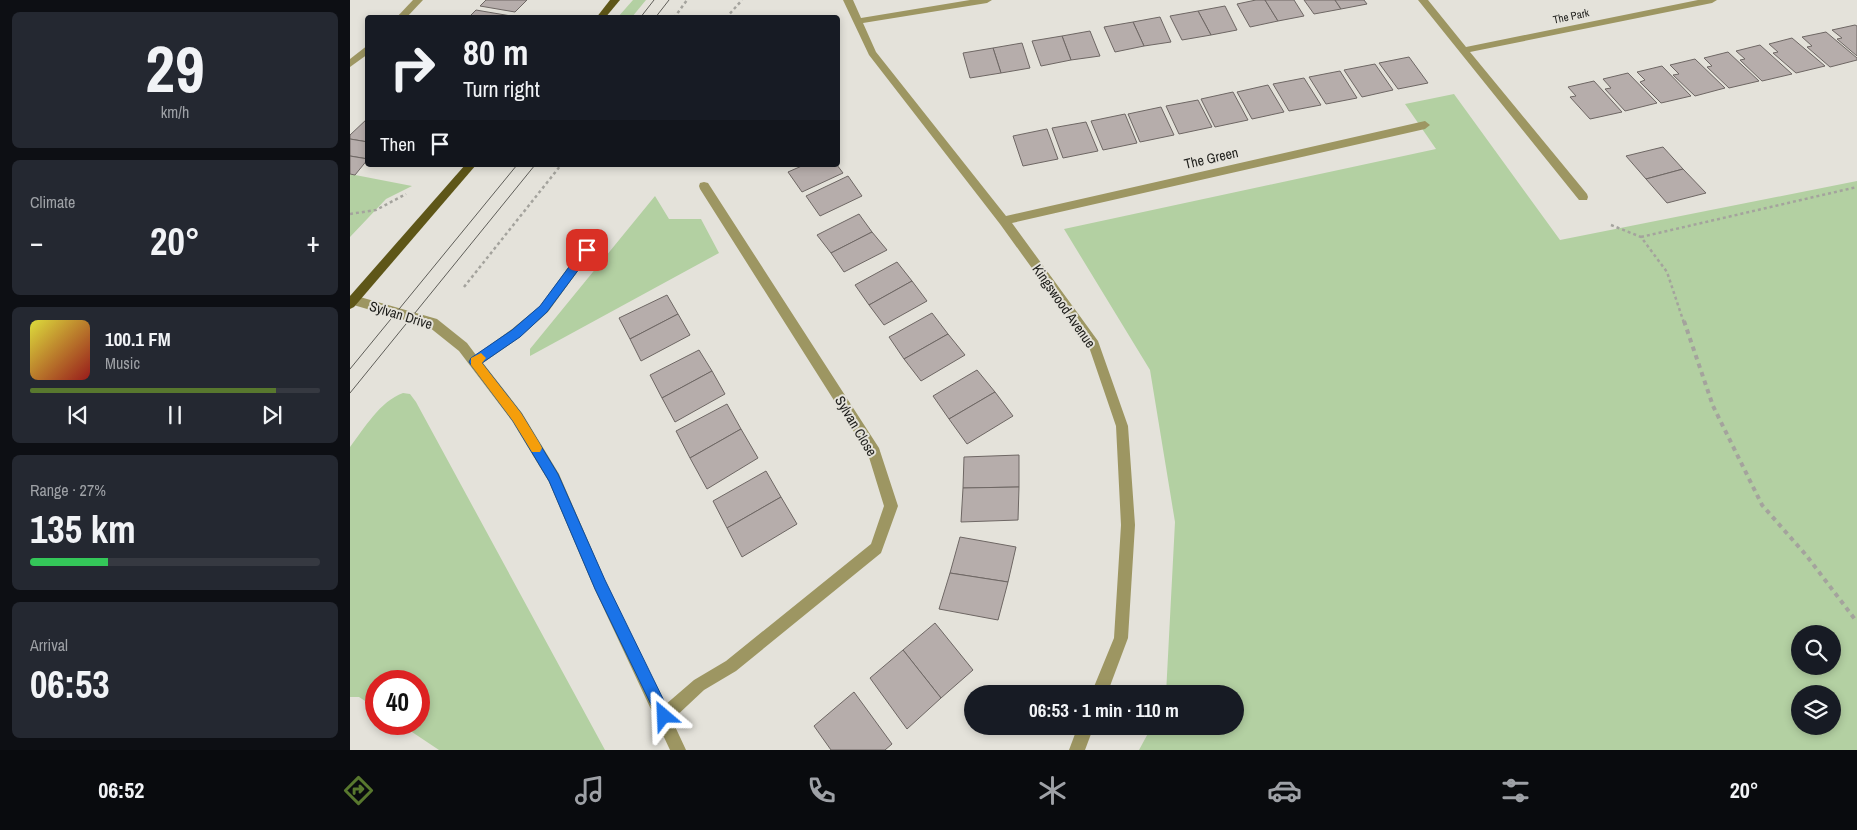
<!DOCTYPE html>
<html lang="en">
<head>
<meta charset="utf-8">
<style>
	body { margin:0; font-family:"Archivo Narrow",sans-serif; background:#242831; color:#f1f3f6; height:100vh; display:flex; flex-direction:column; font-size:19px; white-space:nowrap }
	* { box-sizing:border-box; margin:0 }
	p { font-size:16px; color:#9ea1a6 }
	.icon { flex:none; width:28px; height:28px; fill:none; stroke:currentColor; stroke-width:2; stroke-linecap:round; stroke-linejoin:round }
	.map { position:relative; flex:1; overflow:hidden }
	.drawer { display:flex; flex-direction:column; gap:12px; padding:12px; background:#0d0f14; width:350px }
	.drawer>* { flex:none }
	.guide { position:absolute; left:15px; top:15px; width:475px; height:152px; border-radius:5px; box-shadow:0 2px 8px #0003; background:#171b24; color:#f1f3f6; overflow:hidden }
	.buttons { position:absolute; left:1441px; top:625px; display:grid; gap:10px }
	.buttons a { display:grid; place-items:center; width:50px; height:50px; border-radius:50%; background:#171b24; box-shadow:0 2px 8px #0003; font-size:25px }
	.speed { position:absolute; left:15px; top:670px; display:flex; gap:10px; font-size:25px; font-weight:700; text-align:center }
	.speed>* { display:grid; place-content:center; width:65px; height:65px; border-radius:50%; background:#171b24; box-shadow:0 2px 8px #0003; line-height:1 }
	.speed .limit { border:8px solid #d22; background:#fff; color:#111 }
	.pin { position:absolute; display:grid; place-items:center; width:42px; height:42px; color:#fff; margin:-21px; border-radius:10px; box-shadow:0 2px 8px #0006 }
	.me { position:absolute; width:55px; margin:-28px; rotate:334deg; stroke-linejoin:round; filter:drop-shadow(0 0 4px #0008) }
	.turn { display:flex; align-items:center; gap:18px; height:105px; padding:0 15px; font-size:22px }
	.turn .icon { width:65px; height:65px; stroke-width:2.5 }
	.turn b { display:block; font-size:35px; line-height:42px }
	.then { display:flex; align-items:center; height:48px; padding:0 15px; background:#0003; gap:10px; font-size:19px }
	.big { font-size:38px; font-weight:700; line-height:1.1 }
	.drawer .card { flex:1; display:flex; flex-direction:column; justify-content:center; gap:8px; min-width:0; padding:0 18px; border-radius:8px; background:#242831 }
	.drawer .dial { align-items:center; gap:0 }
	.dial b { font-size:65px; line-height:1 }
	.song { display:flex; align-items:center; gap:15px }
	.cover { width:60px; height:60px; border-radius:8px; background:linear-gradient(135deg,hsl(60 70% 55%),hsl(0 70% 35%)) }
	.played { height:5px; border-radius:2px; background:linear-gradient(90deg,#58782e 85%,#363941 85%) }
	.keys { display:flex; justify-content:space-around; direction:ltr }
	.heat { display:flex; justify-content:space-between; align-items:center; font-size:28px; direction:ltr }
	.charge { height:8px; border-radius:4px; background:linear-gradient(90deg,#34c759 27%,#363941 0) }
	.trip { position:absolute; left:614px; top:685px; width:280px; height:50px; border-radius:25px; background:#171b24; box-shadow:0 2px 8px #0003; font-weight:700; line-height:50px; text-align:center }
	.dock { display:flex; height:80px; justify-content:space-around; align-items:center; background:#090b0e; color:#9ea1a6 }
	.dock .icon { width:35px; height:35px }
	.dock .on { color:#58782e }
	.dock b { font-size:22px; color:#f1f3f6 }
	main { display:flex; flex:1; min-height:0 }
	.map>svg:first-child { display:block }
</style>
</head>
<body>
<main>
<section class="drawer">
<div class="card dial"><b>29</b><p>km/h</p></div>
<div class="card"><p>Climate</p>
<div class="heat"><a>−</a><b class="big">20°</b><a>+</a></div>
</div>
<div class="card">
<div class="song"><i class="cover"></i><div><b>100.1 FM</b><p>Music</p></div></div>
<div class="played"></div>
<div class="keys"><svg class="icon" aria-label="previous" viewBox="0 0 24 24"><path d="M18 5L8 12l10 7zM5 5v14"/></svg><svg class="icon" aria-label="pause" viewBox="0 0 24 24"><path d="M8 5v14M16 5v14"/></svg><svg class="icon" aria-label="next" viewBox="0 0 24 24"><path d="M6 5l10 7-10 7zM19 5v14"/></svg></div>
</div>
<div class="card"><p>Range · 27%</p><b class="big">135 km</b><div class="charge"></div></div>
<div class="card"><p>Arrival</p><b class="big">06:53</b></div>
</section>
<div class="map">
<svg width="1507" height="750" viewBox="0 0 1507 750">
	<rect width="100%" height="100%" fill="#e4e2da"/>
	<!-- green -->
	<g fill="#b3d0a2" fill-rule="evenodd">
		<path d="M283,0h13l-14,17h-14z"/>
		<path d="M1104,94l106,146 297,-59v569h-718l13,-24h83v-32h-69l9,-172 -25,-152 -86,-141 372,-80 -31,-45zM1450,634h32v32h-32zM1450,694h32v32h-32z"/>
		<path d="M0,174l62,12 -26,13 -36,38z"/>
		<path d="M305,196l14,23h32l18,34 -189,103v-7z"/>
		<path d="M53,393l7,1 6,8 189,348h-166l-39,-26h19v-43h-43v27l-17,-11h-9v-250c14,-18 30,-46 53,-54z"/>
	</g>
	<!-- building -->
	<g fill="#b6adab" stroke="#6e6764">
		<path d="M136,0h41l-12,12 -35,-6z"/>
		<path d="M906,0h9l13,21 -28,6 -13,-23z"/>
		<path d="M915,0h29l10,16 -26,5z"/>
		<path d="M954,0h31l6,9 -27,5z"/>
		<path d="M985,0h29l3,4 -26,5z"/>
		<path d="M875,6l12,24 -26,5 -13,-24z"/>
		<path d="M126,10l35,6 -43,2z"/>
		<path d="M848,11l13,24 -29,5 -12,-24z"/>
		<path d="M810,17l11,25 -27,4 -11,-24z"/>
		<path d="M783,22l11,24 -29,6 -11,-25z"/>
		<path d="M1505,25l2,1v30l-20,-17 5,-1 -10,-8z"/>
		<path d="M740,31l10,25 -29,4 -9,-24z"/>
		<path d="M1476,32l31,26v2l-27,7 -23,-20 5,-1 -10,-9z"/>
		<path d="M712,36l9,24 -30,6 -9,-25z"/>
		<path d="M1442,38l33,28 -29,7 -23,-20 5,-1 -9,-8z"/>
		<path d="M672,43l8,25 -29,5 -8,-25z"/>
		<path d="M1410,45l32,29 -30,7 -22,-21 5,-1 -9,-8z"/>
		<path d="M643,48l8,25 -31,5 -7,-25z"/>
		<path d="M1378,52l31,29 -30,7 -22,-21 5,-1 -8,-8z"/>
		<path d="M1059,57l19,26 -30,6 -19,-26z"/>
		<path d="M1345,59l30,29 -30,8 -22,-21 6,-1 -9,-9z"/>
		<path d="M1025,64l18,26 -31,7 -18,-27z"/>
		<path d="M1312,66l29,30 -30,7 -21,-21 5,-2 -8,-8z"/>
		<path d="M990,71l17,27 -31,6 -17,-27z"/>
		<path d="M1278,73l29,30 -32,8 -20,-22 6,-1 -8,-9z"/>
		<path d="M954,78l17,27 -32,6 -16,-27z"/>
		<path d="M1244,81l28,31 -32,7 -20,-22 6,-1 -8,-9z"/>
		<path d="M918,85l16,27 -32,7 -15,-27z"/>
		<path d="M883,92l15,28 -33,7 -14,-28z"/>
		<path d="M848,100l14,27 -33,7 -13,-28z"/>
		<path d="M811,107l13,28 -34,7 -12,-28z"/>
		<path d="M775,114l12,29 -34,7 -12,-29z"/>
		<path d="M18,118v24l-18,-3v-4z"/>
		<path d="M736,122l12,29 -35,7 -11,-30z"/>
		<path d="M697,129l11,30 -35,7 -10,-30z"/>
		<path d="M0,139l18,3v17l-18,-3z"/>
		<path d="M1313,147l20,22 -37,10 -20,-23z"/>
		<path d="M0,156l18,3 -13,16 -5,-1z"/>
		<path d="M454,165h33l6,8 -41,19 -14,-20z"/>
		<path d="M1333,169l23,24 -39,10 -21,-24z"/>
		<path d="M498,176l14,20 -42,20 -14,-20z"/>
		<path d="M509,214l13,18 -41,21 -14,-18z"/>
		<path d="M522,232l15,18 -43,22 -13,-19z"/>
		<path d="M547,262l15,19 -43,24 -14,-20z"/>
		<path d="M562,281l15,20 -43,24 -15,-20z"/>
		<path d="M317,295l11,19 -48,25 -11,-21z"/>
		<path d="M582,313l16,21 -44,25 -15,-22z"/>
		<path d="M328,314l12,21 -49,26 -11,-22z"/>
		<path d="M598,334l17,21 -44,26 -17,-22z"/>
		<path d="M349,350l13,21 -50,27 -12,-23z"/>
		<path d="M627,370l18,22 -46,27 -16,-23z"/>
		<path d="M362,371l13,23 -50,28 -13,-24z"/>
		<path d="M645,392l18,24 -46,28 -18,-25z"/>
		<path d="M377,404l14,25 -51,29 -14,-27z"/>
		<path d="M391,429l17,29 -51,31 -17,-31z"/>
		<path d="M669,455v32l-56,1 1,-31z"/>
		<path d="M416,471l15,26 -54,31 -14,-27z"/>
		<path d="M669,487l-1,33 -57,2 2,-34z"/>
		<path d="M431,497l16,27 -55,33 -15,-29z"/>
		<path d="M610,537l56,10 -8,35 -58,-9z"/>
		<path d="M600,573l58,9 -10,38 -59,-11z"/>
		<path d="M585,623l38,47 -32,28 -38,-48z"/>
		<path d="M553,650l38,48 -34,31 -37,-51z"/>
		<path d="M504,692l38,52 -7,6h-54l-17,-24z"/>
	</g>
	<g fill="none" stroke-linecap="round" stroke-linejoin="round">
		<!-- path-far1 -->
		<g stroke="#a4a39d" stroke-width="2.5" stroke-dasharray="3 3" stroke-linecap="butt">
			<path d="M324,18l13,-18"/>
			<path d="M376,18l16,-18"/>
			<path d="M0,214l26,-4 30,-16"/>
			<path d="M1261,225l30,12 26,35 17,51"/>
			<path d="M1291,237l216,-50"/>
			<path d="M114,287l97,-122"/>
		</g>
		<!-- path -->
		<path stroke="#a4a39d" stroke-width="4" stroke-dasharray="4.5 4.5" stroke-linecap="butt" d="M1334,321l29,85 49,99 44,50 51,67"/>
		<!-- minor -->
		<g fill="#9d9662" fill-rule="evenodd">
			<path d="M63,0h10l-17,18h-10z"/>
			<path d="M493,0h10l8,18 109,-18h22l-5,3 -124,20 13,29 130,164 419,-95 5,4 -5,4 -413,94 86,118 30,85 7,99 -7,113 -21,56h-16l23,-56 7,-113 -5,-99 -27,-79 -89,-123 -131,-169z"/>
			<path d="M1068,0h10l38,47 232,-47h19l-5,3 -242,49 117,142 1,3 -1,3h-8z"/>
			<path d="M18,45v9l-18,13v-8z"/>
			<path d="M354,182l4,1 171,265 19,58 -17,47 -145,118 -32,19 -32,30 14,30h-16l-75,-160 -46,-108 -37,-61 -53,-70 -30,-24 -79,-23v-8l3,-1 84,24 30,24 9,12 36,-26 28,-23 43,-59h8l2,3 -2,3 -43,59 -28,25 -37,26 39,50 37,61 46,106 60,125 29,-25 32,-19 145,-117 13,-38 -16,-52 -168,-265 -1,-3 1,-3z"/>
			<path d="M728,726h16l-9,24h-16z"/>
		</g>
		<!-- major -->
		<g fill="#5e5618" fill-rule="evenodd">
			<path d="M260,0h10l-15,18h-9z"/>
			<path d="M115,165h11l-122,142 -4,2v-13z"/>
		</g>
		<!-- tram -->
		<g stroke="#5e5d58" stroke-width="1">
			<path d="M290,18l14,-18"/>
			<path d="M305,18l14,-18"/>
			<path d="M0,369l167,-204"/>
			<path d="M0,393l185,-228"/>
		</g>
	</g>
	<!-- route -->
	<path fill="#1a73e8" stroke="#114b97" d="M237,246l4,2v5l-44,59 -27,25 -38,26 39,50 37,61 47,106 64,131 2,5 -2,5 -5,2 -5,-2 -64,-132 -46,-108 -36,-60 -44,-59 2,-4 41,-28 28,-24 43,-58z"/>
	<!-- slow -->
	<path fill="#f59e0b" d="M131,353l5,5 -4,5 39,50 19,31 2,4 -2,4h-8l-19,-31 -42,-56v-7z"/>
	<g text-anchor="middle" stroke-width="4" stroke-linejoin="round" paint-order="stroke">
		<!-- far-street labels -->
		<g font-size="11" fill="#1e1e1b" stroke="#e4e2da">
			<text transform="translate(1221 16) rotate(-12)" y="4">The Park</text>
		</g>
		<!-- street labels -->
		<g font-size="14" fill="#1e1e1b" stroke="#e4e2da">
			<text transform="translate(861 158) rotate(-13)" y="5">The Green</text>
			<text transform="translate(714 306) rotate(55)" y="5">Kingswood Avenue</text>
			<text transform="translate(51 315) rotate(17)" y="5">Sylvan Drive</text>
			<text transform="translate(506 426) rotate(59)" y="5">Sylvan Close</text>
		</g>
	</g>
</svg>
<div class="buttons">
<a><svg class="icon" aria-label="search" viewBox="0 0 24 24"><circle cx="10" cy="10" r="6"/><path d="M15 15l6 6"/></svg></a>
<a><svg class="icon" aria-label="layers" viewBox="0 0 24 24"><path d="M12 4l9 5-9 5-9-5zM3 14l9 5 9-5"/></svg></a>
</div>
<div class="speed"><div class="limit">40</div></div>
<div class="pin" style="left:237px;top:250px;background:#d93025"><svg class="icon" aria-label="arrive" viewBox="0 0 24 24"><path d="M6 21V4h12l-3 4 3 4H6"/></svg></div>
<svg class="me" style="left:314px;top:716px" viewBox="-20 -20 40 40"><path d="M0-17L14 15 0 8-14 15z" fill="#1a73e8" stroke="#fff" stroke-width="4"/></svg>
<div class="trip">06:53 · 1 min · 110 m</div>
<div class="guide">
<div class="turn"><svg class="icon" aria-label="right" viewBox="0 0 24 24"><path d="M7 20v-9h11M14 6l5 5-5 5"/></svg><div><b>80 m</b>Turn right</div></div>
<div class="then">Then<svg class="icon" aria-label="arrive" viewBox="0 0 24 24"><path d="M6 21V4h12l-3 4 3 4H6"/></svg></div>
</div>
</div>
</main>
<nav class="dock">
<b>06:52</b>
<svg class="icon on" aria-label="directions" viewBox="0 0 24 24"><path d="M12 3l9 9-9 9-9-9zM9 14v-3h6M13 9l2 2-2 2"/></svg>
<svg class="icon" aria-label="music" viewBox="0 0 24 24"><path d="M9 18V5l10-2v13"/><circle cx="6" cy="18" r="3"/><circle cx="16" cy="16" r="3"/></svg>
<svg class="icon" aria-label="phone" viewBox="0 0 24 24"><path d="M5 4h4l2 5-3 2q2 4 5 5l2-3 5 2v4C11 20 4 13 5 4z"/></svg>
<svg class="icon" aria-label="climate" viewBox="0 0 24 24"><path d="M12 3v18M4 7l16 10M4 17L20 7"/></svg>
<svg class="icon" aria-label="car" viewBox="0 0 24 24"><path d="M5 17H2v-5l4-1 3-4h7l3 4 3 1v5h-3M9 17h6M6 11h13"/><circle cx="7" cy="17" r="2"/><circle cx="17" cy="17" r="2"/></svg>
<svg class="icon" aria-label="filters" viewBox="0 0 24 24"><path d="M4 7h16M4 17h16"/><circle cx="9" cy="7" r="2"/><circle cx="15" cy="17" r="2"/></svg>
<b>20°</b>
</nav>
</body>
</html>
